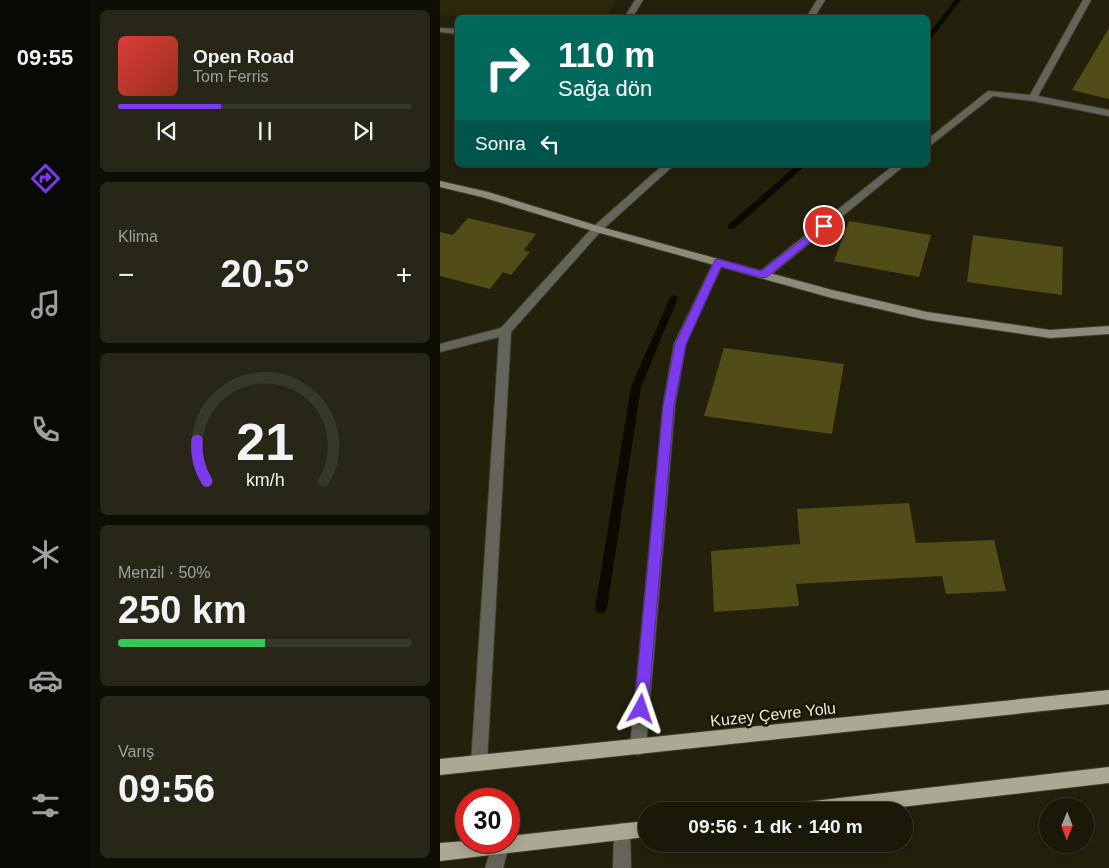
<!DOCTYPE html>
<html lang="tr">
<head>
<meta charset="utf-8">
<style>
	body { margin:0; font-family:Arial,sans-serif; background:#272617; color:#f1f3f6; height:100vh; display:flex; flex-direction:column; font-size:19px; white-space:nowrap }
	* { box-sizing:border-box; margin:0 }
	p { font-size:16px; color:#9fa09c }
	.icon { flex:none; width:28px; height:28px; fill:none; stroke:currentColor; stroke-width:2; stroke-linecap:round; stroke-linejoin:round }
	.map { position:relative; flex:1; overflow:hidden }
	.sheet { display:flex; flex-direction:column; gap:10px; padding:10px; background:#0e0e05; width:350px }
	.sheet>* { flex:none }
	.hud { position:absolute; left:15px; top:15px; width:475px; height:152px; border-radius:8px; box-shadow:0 2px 12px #0003,0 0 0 1px #38382a; background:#00695c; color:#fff; overflow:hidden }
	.needle { width:32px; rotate:181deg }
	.controls { position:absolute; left:599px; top:798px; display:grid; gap:10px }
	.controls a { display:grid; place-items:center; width:55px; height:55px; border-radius:50%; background:#1a1909; box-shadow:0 2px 12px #0003,0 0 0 1px #38382a; font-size:25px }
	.speed { position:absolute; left:15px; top:788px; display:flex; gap:10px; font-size:25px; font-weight:700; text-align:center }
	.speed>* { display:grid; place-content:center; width:65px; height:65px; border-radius:50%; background:#1a1909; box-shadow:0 2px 12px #0003,0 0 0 1px #38382a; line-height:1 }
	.speed .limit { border:8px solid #d22; background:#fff; color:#111 }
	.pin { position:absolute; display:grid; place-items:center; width:42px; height:42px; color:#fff; margin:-21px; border:2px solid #fff; border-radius:50%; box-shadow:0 1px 5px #0007 }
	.me { position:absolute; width:55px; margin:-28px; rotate:5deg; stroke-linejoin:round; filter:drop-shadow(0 0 4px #0008) }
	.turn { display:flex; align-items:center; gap:18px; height:105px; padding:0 20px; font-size:22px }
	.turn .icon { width:65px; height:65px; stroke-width:2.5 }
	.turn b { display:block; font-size:35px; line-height:42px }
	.then { display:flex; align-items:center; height:48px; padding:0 20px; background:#0003; gap:10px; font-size:19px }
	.big { font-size:38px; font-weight:600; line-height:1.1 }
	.sheet .card { flex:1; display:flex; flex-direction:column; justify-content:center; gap:8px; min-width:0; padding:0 18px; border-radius:8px; background:#272617 }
	.sheet .dial { align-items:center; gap:0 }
	.dial svg { height:130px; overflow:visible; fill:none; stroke:#38382a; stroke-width:7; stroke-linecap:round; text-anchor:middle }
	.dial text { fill:#f1f3f6; stroke:none }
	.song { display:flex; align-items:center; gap:15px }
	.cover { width:60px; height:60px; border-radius:8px; background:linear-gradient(135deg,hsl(0 70% 55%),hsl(10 70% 35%)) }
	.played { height:5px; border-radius:2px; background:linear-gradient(90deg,#7c3aed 35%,#38382a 35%) }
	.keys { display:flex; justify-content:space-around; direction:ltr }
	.heat { display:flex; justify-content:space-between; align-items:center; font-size:28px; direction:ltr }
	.charge { height:8px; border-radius:4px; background:linear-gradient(90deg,#34c759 50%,#38382a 0) }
	.trip { position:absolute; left:198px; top:802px; width:275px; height:50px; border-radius:25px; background:#1a1909; box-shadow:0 2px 12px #0003,0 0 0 1px #38382a; font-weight:600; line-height:50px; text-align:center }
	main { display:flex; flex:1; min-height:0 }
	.menu { display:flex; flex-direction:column; width:90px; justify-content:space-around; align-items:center; background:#0a0a04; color:#9fa09c }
	.menu .icon { width:35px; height:35px }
	.menu .on { color:#7c3aed }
	.menu b { font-size:22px; color:#f1f3f6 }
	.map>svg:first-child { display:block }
</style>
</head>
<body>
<main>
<nav class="menu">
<b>09:55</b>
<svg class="icon on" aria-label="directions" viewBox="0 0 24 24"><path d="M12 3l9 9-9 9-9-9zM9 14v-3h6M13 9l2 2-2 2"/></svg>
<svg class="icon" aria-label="music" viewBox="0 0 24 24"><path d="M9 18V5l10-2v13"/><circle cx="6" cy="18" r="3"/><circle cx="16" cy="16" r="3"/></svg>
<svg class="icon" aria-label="phone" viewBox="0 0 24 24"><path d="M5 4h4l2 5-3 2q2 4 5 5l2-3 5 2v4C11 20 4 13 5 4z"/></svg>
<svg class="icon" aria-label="climate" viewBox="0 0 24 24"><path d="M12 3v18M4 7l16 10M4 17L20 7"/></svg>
<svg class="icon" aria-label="car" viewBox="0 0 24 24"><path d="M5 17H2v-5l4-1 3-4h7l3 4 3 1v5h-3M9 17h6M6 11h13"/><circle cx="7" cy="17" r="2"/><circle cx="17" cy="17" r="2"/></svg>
<svg class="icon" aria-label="filters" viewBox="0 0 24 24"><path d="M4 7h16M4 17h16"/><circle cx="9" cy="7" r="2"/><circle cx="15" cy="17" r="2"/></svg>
</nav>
<section class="sheet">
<div class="card">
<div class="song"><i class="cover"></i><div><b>Open Road</b><p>Tom Ferris</p></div></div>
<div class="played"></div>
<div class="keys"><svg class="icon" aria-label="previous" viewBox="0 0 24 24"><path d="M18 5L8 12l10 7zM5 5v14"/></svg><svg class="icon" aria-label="pause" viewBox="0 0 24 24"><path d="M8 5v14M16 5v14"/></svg><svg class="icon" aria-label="next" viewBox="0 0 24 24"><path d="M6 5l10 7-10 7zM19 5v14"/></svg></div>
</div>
<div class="card"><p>Klima</p>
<div class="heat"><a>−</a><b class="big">20.5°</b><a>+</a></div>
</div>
<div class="card dial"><svg viewBox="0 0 100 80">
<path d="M14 69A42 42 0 1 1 86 69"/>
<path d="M14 69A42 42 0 0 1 8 44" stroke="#7c3aed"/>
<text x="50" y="56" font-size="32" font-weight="700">21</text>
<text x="50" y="72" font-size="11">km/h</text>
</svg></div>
<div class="card"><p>Menzil · 50%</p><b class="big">250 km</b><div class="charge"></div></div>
<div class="card"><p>Varış</p><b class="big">09:56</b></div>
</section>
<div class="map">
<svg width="669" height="868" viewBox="0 0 669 868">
	<rect width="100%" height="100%" fill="#23210c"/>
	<!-- built -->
	<path fill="#2b270a" d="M0,0h177l-10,18 -145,-1 -22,-2z"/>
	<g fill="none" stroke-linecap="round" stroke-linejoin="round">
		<!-- stream -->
		<g fill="#0d0900" fill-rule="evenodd">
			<path d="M515,0h6l-31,40 -2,1v-6z"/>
			<path d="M357,165h9l-72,64h-6v-4z"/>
			<path d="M234,295l4,3 -37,89 -34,221 -2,4 -4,1 -4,-1 -2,-4 36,-221 39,-89z"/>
		</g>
	</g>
	<!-- building -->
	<g fill="#524c18">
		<path d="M669,28v71l-37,-9z"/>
		<path d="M28,218l68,16 -12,16 6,2 -19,23 -8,-3 -13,17 -50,-13v-44l13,3z"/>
		<path d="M409,221l82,14 -12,42 -85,-16z"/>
		<path d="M533,235l90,12 -1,48 -95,-13z"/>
		<path d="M284,348l120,16 -12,70 -128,-18z"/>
		<path d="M469,503l7,40 78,-3 12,51 -60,3 -4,-18 -146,8 3,22 -85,6 -3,-61 89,-7 -3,-35z"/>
	</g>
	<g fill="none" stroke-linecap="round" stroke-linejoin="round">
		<!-- lane casing -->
		<g stroke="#3f3d29" stroke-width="2">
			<path id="lane" d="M182,823l6,2 2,6 1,37h-18l1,-37 2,-6z"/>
		</g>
		<!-- street casing -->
		<g stroke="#3f3d29" stroke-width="2">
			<g id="street">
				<path d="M195,0h8l-11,18h-8z"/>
				<path d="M377,0h8l-11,18h-8z"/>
				<path d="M643,0h8l-53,96 71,14v6l-76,-15 -40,-5 -62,49 -3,1v-7l60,-48 42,4z"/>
				<path d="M0,28l18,1v5l-18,-2z"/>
				<path d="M223,165h11l-73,66 -90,101 -24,431 -2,6 -6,2 -6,-2 -2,-6 28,-426 -59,15v-8l61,-16 92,-101z"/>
				<path d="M454,165h11l-138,113h-8l-1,-3 1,-3z"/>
				<path d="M278,259l5,4 -37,81 -11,61 -29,342 -2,6 -6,2 -6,-2 -2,-6 33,-342 11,-61 39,-81z"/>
				<path d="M54,841h14l1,4 -6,23h-18z"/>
			</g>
		</g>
		<!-- secondary casing -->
		<g stroke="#3f3d29" stroke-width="2">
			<path id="secondary" d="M0,181l48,11 113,35 231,63 95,22 123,18 59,-4v8l-59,4 -123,-18 -95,-22 -239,-67 -111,-34 -42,-10z"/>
		</g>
		<!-- primary casing -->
		<g stroke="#3f3d29" stroke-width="2">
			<g id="primary">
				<path d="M669,690v14l-669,71v-16z"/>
				<path d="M669,767v16l-243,28h-78l2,-6 6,-2z"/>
				<path d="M206,821v16l-206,24v-18l26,-2h43v-5z"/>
			</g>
		</g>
		<!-- lane -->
		<use href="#lane" fill="#65645a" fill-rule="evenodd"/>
		<!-- street -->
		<use href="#street" fill="#65645a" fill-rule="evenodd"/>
		<!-- secondary -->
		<use href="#secondary" fill="#8c8b7a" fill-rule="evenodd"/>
		<!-- primary -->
		<use href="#primary" fill="#aba993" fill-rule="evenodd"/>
	</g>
	<!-- route -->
	<path fill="#7c3aed" stroke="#51269a" d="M384,223l5,3 -2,2 -60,49 -4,1 -42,-11 -35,77 -12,62 -26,303 -2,5 -5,2 -5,-2 -2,-5 29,-303 12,-62 40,-84 3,-1 43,12z"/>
	<g text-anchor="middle" stroke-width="5" stroke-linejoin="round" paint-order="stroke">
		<!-- near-street labels -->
		<g font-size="16" fill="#edebde" stroke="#1a1704">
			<text transform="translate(333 714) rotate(-6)" y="6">Kuzey Çevre Yolu</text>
		</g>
	</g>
</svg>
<div class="controls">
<a><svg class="needle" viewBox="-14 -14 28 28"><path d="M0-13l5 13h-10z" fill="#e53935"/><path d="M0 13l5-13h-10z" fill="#9fa09c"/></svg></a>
</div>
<div class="speed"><div class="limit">30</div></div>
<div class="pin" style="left:384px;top:226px;background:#d93025"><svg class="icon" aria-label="arrive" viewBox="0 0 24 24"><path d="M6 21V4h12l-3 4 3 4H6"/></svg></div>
<svg class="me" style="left:201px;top:709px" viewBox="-20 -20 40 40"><path d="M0-17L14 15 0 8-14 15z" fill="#7c3aed" stroke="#fff" stroke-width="4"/></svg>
<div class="trip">09:56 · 1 dk · 140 m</div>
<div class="hud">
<div class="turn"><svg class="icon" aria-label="right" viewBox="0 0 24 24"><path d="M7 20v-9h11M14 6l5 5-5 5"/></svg><div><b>110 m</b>Sağa dön</div></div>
<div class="then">Sonra<svg class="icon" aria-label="left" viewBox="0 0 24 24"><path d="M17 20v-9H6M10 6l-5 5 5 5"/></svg></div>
</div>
</div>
</main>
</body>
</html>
